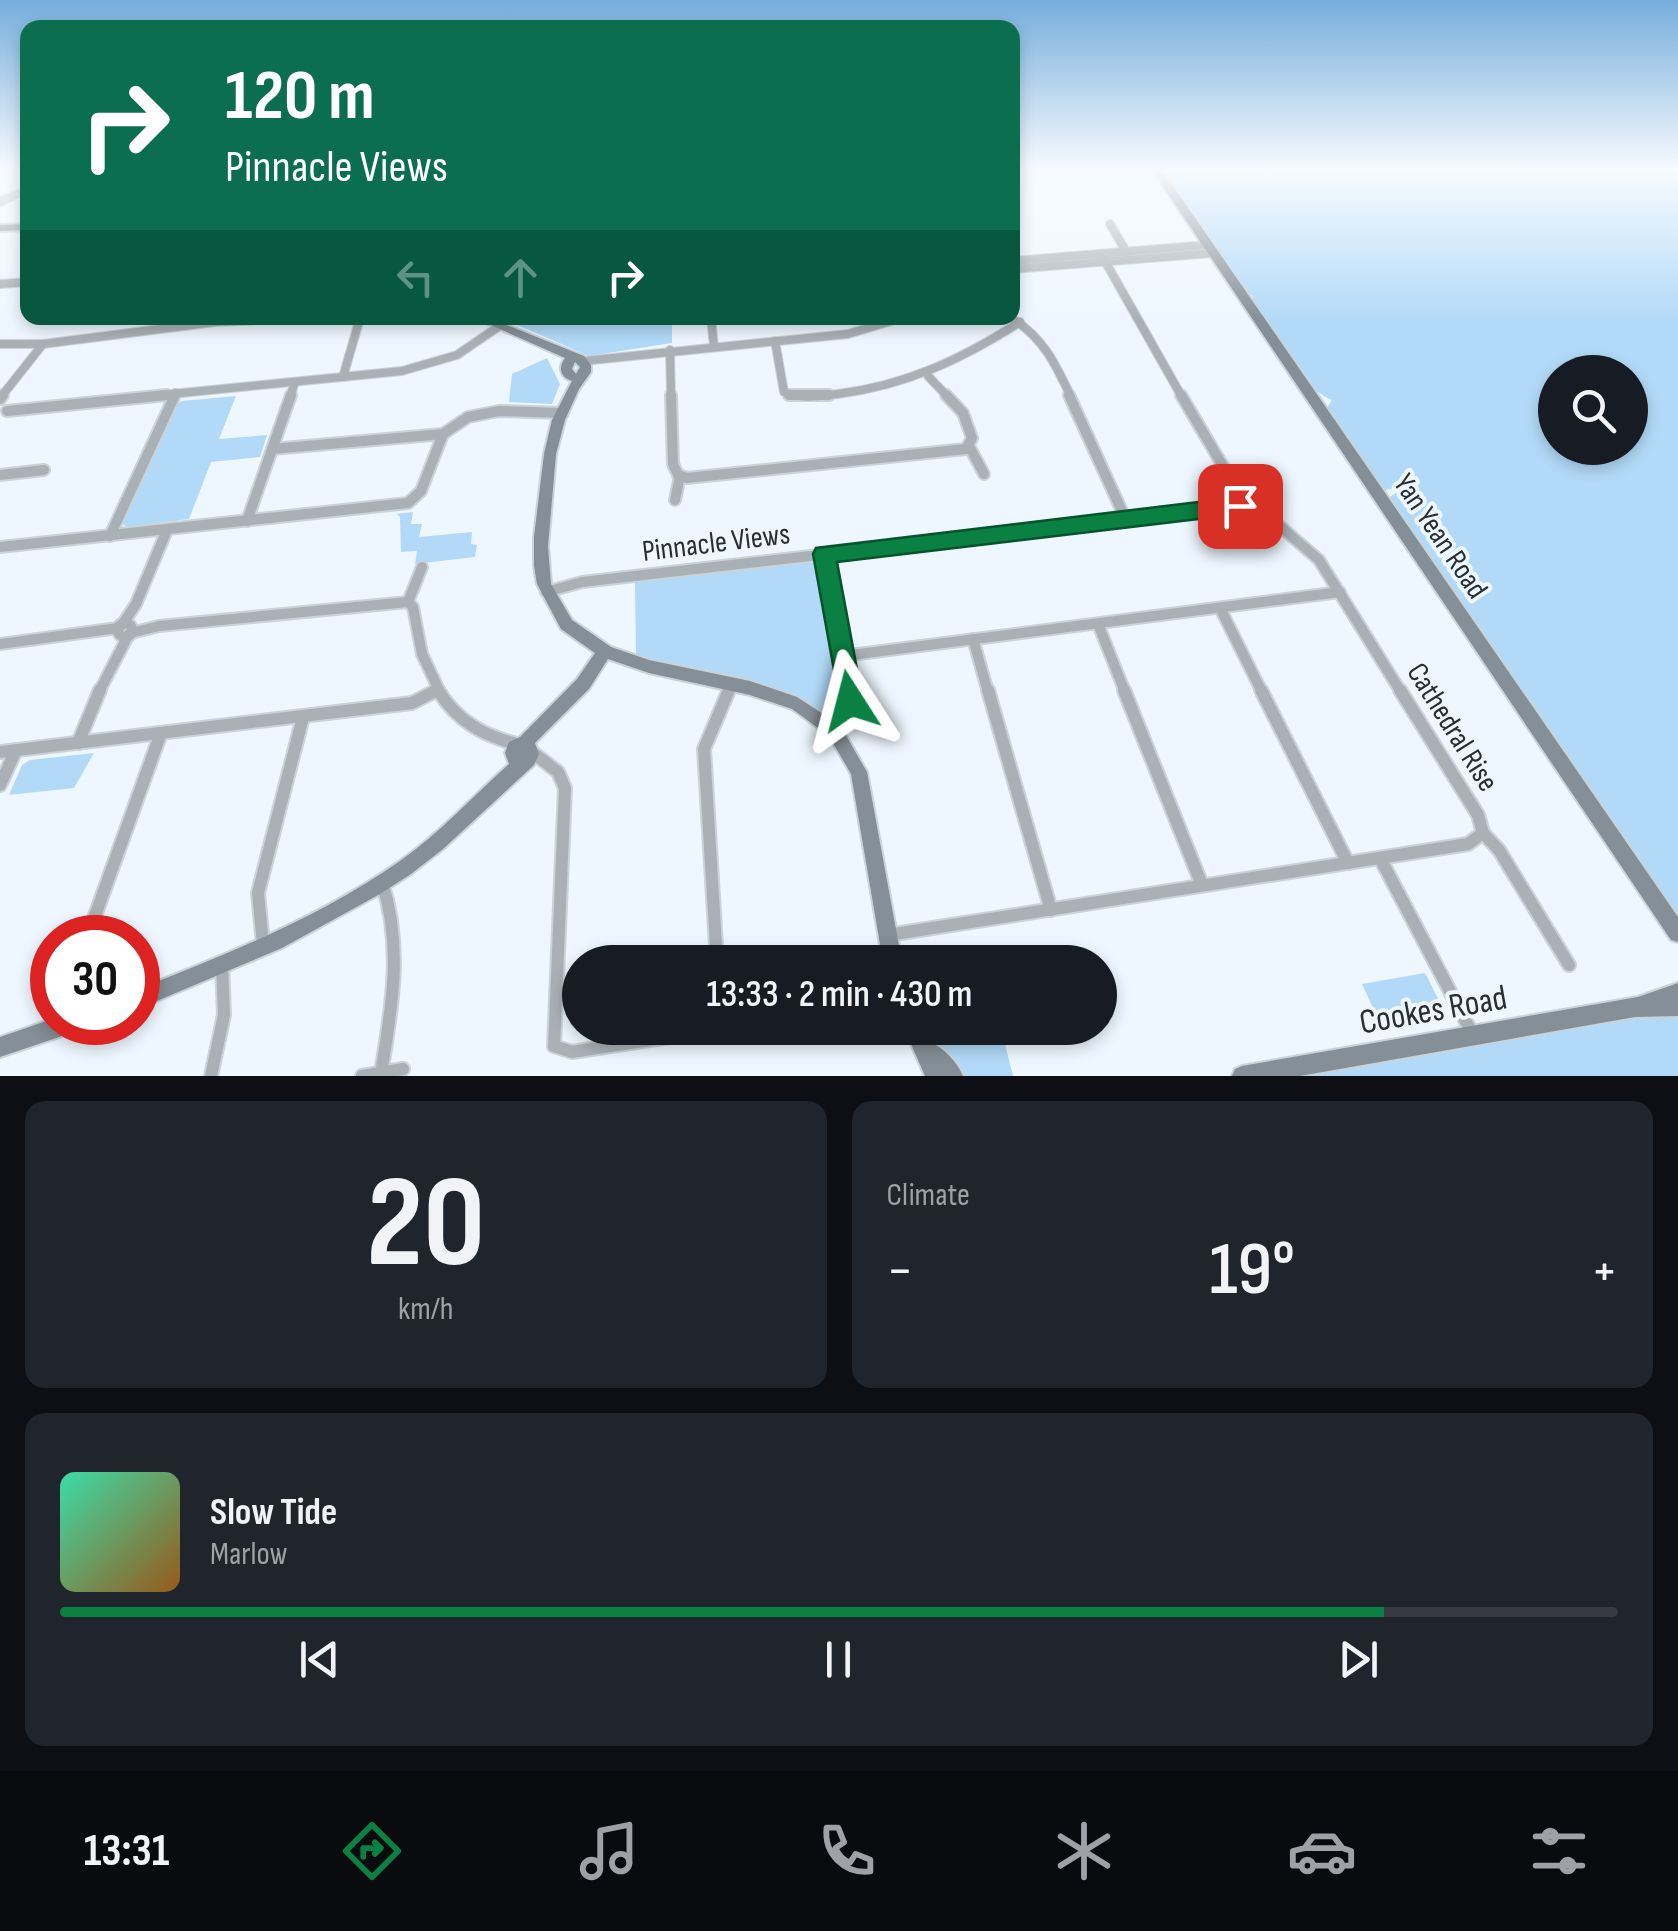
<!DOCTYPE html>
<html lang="en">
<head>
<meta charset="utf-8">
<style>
	body { margin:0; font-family:"Sofia Sans Condensed",sans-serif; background:#20242c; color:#f1f3f6; height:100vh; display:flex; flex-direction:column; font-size:38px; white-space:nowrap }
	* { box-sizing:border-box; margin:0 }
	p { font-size:32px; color:#9ea1a6 }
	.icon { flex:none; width:55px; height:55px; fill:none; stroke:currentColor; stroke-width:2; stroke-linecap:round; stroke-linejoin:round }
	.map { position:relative; height:1076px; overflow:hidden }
	.sheet { display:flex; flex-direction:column; gap:25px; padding:25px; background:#0d0f14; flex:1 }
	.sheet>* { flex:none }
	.hud { position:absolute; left:20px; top:20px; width:1000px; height:305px; border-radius:20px; box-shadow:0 5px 15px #0003; background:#0b6e4f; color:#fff; overflow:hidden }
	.fabs { position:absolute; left:1538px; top:355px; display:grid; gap:20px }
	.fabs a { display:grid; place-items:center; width:110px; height:110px; border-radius:50%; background:#171b24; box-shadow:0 5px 15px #0003; font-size:50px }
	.speed { position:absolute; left:30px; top:915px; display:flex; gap:20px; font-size:50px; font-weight:700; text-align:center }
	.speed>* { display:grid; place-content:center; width:130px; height:130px; border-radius:50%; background:#171b24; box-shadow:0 5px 15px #0003; line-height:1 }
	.speed .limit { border:15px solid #d22; background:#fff; color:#111 }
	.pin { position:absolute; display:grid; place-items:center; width:85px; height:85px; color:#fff; margin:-42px; border-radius:20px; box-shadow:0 5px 15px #0006 }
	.me { position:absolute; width:110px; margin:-55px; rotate:351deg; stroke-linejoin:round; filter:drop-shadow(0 0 8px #0008) }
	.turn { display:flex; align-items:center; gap:35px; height:210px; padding:0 40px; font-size:45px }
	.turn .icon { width:130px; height:130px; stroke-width:2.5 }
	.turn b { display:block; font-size:70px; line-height:85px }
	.lanes { display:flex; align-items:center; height:95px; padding:0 40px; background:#0003; justify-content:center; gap:50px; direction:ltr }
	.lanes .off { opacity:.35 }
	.big { font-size:75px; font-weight:600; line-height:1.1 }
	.sheet .tile { flex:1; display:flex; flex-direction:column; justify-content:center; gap:15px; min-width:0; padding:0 35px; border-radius:20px; background:#20242c }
	.sheet .dial { align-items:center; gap:0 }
	.dial b { font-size:130px; line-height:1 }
	.song { display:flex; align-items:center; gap:30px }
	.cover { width:120px; height:120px; border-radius:15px; background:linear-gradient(135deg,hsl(160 70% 55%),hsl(30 70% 35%)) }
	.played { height:10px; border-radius:5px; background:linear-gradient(90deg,#0b8043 85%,#363941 85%) }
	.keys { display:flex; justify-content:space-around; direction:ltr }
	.heat { display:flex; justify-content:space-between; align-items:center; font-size:55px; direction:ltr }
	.sheet .tiles { flex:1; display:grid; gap:25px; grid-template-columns:1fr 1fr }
	.tile:last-child { grid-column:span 2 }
	.trip { position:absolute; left:562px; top:945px; width:555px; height:100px; border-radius:50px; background:#171b24; box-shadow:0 5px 15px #0003; font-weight:600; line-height:100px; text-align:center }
	.tabs { display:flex; height:160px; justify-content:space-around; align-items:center; background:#090b0e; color:#9ea1a6 }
	.tabs .icon { width:70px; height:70px }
	.tabs .on { color:#0b8043 }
	.tabs b { font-size:45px; color:#f1f3f6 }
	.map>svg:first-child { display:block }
</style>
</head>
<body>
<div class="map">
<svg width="1678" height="1076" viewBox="0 0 1678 1076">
	<rect width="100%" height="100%" fill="#eef7ff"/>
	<!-- green -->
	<g fill="#b2daf8" fill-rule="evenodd">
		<path d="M1161,170h517v748l-291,-419 10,-7 -3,-4 -12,3 -55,-83 5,-8c-29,-10 -62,-71 -81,-98l2,-7h-4zM1555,372h75v76h-75z"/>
		<path d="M501,318h200l1,1 -30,2v22l-83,13z"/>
		<path d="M547,358l13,26 -8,20 -43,-2 3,-28z"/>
		<path d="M236,396l-17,43 48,-4 -7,22 -49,5 -22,57 -63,8 -5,-5 53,-116 8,-5z"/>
		<path d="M413,512l-2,12h11l-3,13 53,-5 -1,12 6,1 -2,12 -60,7 2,-13 -16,1 -1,-35 -4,-3z"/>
		<path d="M816,562l5,5 23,128 -10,16c-18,3 -32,-14 -48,-19l-150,-36 -1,-75z"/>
		<path d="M94,753l-20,35 -65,7 13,-30 8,-5z"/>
		<path d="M1425,973l19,37 -2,6 -61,9 -19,-41z"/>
		<path d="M1678,1012v64h-387l314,-56z"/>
		<path d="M922,1028h79l12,48h-54l-24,-26z"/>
	</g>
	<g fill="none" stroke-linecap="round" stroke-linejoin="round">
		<!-- street-far2 casing -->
		<g stroke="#cad3da" stroke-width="10">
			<g id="street-far2">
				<path d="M0,202l28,-13"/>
				<path d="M1110,224l17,29"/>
				<path d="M1101,254l81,143"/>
				<path d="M1012,261l195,-16"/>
				<path d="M1012,269l201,-16"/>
				<path d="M0,284l28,-2"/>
				<path d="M711,318l3,28"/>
				<path d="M1012,318c32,21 43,45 59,79"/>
				<path d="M775,341l9,51c17,8 36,4 54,2 69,-9 124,-35 182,-72"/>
				<path d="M0,344h43l172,-22 95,-4"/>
				<path d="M670,350l1,47"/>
				<path d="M583,361l265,-27 53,-16"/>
				<path d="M928,376l20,21"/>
				<path d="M343,377l17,-59"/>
				<path d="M1,397l42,-53"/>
				<path d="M142,397l260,-26 55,-16 41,-28"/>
				<path d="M174,397l2,-4"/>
				<path d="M290,397l5,-15"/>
			</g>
		</g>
		<!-- street-far1 casing -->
		<g stroke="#cad3da" stroke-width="14">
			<g id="street-far1">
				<path d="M671,395l2,69 5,11 9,3 279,-29 6,-11 -9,-25 -17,-18"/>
				<path d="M789,395h40"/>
				<path d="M1069,395l57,125"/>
				<path d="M1181,395l55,93 83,72 82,132"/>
				<path d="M0,399l3,-4"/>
				<path d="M7,411l160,-16"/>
				<path d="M969,446l15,28"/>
				<path d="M272,449l171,-15 25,-17 31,-6 62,2"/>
				<path d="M0,475l44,-5"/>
				<path d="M675,500l5,-24"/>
				<path d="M247,521l44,-126"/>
				<path d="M110,536l65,-141"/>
				<path d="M0,547l408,-44 13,-12 22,-57"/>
				<path d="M824,555l24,137"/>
				<path d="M546,592l36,-10 650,-74 18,-6"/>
				<path d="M408,602l14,-35"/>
				<path d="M1220,608l42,84"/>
				<circle cx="125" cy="630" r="7"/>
				<path d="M1098,624l27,68"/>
				<path d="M122,625l14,-21 31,-74"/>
				<path d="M131,633l28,-7 249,-24 5,5 9,47 18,38"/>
				<path d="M973,639l15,53"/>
				<path d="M0,644l118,-16"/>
				<path d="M843,656l497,-64"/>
				<path d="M99,692l30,-58"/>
				<path d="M433,692l4,-2"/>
				<path d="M728,692l3,-7"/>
			</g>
		</g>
		<!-- street casing -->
		<g stroke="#cad3da" stroke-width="16">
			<g id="street">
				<path d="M438,690c19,32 48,47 83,55"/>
				<path d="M988,690l63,220"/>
				<path d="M1124,690l78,195"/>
				<path d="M1261,690l87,173"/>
				<path d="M832,725l18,-24 -2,-11"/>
				<path d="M78,743l22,-53"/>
				<path d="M0,752l412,-49 25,-13"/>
				<path d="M532,752l26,20 7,16 -11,258 18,6 155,-24"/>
				<path d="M0,785l16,-35"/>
				<path d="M1483,833l16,17 70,115"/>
				<path d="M1380,858l93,177"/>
				<path d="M888,935l580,-91 15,-11 -5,-18 -78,-125"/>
				<path d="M87,938l74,-205"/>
				<path d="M263,944l-5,-51 45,-176"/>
				<path d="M717,962l-13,-213 25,-59"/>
				<path d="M381,1073c11,-66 22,-126 1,-191"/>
				<path d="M211,1076l13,-61 -2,-51"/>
				<path d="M362,1076l41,-7"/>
			</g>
		</g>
		<!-- secondary casing -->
		<g stroke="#cad3da" stroke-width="4">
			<g id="secondary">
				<path d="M1152,170h10l516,747v25l-7,-2z"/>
				<path d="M28,224v6l-28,1v-6z"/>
				<path d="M475,318h14l95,38 7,9v7l-12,17 -14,31 -9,34 -8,92 3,38 21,36 39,27 38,13 101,21 47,16 43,28 27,47 35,190h-19l-32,-188 -22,-38 -37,-27 -42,-14 -101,-22 -41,-14 -19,30 -54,54 4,11 -5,11 -91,84 -32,25 -31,20 -98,54 -144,61v-20c90,-35 182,-72 262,-128 40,-28 73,-65 109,-97l-4,-11 4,-11 11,-5 57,-58 18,-26 -34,-24 -24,-45 -3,-18v-29l10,-83 8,-34 20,-39c-12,-4 -14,-13 -7,-23zM575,362l5,5 -4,7 -4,-5z"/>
				<path d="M1678,983v33l-43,1 -335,59h-68l3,-7 7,-3 396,-69z"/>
				<path d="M52,1019v3h32l-3,7 -7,3 -74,25v-20z"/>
				<path d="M904,1028h20l6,14c13,5 28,21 33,34h-38z"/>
			</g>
		</g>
		<!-- street-far2 -->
		<use href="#street-far2" stroke="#aab1b6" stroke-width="8"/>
		<!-- street-far1 -->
		<use href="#street-far1" stroke="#aab1b6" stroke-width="10"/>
		<!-- street -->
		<use href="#street" stroke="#aab1b6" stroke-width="12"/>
		<!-- secondary -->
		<use href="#secondary" fill="#858f97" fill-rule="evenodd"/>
	</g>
	<!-- sky -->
	<linearGradient id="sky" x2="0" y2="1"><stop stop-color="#76addc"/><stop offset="0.53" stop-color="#f7fbff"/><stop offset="1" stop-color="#f7fbff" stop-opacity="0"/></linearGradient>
	<rect width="1678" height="321" fill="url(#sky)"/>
	<!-- route -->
	<path fill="#0b8043" stroke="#07532c" stroke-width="2.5" d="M1240,497l12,9 -12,8 -403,48 26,139 -4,8 -9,3 -9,-3 -28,-155 3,-6z"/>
	<g text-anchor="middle" stroke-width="8" stroke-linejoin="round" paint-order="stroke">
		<!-- street labels -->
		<g font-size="30" fill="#282e32" stroke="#eef7ff">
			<text transform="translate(1441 536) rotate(56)" y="10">Yan Yean Road</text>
			<text transform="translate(716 542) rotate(-7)" y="10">Pinnacle Views</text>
			<text transform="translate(1453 727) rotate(58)" y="10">Cathedral Rise</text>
		</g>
		<!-- near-street labels -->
		<g font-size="35" fill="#282e32" stroke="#eef7ff">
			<text transform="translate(1433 1009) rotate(-10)" y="12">Cookes Road</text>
		</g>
	</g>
</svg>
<div class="fabs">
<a><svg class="icon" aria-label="search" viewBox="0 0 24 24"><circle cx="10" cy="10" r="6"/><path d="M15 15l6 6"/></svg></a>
</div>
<div class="speed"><div class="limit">30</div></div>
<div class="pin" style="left:1240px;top:506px;background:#d93025"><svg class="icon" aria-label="arrive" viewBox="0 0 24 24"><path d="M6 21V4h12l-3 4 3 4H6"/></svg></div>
<svg class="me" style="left:850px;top:701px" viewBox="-20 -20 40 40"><path d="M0-17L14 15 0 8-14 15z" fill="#0b8043" stroke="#fff" stroke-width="4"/></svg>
<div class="trip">13:33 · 2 min · 430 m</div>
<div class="hud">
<div class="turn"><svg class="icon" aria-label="right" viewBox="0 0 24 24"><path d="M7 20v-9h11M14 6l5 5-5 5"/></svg><div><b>120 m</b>Pinnacle Views</div></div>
<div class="lanes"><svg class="icon off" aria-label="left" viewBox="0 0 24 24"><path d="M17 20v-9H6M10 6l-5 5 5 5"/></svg><svg class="icon off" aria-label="ahead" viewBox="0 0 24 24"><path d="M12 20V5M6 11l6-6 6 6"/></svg><svg class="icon" aria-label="right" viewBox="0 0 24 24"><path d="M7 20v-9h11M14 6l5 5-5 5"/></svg></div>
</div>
</div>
<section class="sheet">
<div class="tiles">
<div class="tile dial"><b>20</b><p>km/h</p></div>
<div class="tile"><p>Climate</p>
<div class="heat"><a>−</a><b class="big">19°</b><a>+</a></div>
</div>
<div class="tile">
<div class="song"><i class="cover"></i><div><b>Slow Tide</b><p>Marlow</p></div></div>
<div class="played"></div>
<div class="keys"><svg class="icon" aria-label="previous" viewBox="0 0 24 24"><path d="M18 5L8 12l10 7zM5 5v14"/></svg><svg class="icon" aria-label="pause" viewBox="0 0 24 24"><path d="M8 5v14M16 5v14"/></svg><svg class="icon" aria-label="next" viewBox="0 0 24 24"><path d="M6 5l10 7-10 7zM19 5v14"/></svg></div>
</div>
</div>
</section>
<nav class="tabs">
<b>13:31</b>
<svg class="icon on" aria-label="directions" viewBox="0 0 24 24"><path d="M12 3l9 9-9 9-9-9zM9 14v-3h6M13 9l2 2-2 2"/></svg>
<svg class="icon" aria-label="music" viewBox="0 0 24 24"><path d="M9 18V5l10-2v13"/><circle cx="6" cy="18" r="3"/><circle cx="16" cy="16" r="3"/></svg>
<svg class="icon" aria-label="phone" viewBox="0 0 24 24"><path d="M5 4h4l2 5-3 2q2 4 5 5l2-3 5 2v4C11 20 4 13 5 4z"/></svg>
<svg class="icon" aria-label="climate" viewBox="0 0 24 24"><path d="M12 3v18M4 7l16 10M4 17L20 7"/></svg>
<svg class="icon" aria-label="car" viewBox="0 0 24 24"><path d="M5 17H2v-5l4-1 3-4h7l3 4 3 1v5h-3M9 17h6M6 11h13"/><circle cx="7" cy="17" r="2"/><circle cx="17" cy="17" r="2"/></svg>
<svg class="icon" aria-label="filters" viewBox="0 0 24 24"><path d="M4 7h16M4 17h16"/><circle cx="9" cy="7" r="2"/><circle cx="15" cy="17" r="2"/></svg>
</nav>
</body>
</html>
